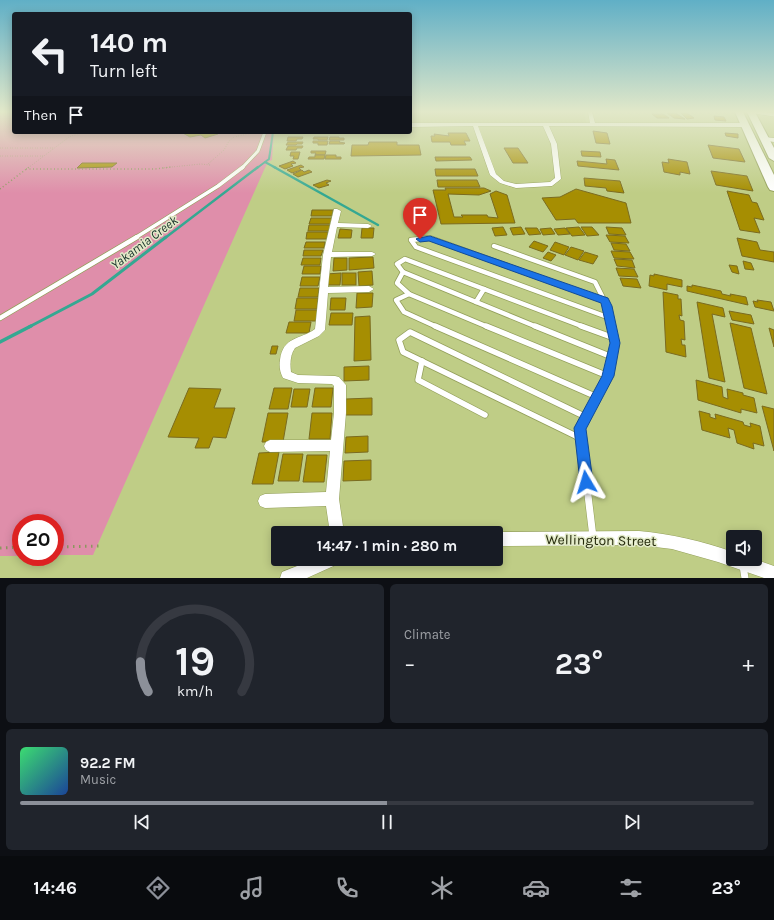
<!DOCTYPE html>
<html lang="en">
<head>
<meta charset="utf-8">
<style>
	body { margin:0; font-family:Karla,sans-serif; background:#20242c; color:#f1f3f6; height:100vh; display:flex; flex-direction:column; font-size:15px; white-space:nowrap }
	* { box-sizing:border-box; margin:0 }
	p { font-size:13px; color:#9ea1a6 }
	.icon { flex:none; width:22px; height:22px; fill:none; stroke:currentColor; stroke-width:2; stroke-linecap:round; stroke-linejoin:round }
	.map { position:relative; height:578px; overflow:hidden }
	.drawer { display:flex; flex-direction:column; gap:6px; padding:6px; background:#0d0f14; flex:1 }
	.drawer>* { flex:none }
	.hud { position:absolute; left:12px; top:12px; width:400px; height:122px; border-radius:4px; box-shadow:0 2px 10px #0003; background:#171b24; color:#f1f3f6; overflow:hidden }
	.tools { position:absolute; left:726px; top:530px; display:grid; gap:8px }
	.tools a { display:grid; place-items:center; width:36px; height:36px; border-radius:4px; background:#171b24; box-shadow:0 2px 10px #0003; font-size:20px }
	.speed { position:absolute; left:12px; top:514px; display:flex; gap:8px; font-size:20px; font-weight:700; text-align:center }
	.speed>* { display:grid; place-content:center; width:52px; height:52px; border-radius:50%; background:#171b24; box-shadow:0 2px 10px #0003; line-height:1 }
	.speed .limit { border:6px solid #d22; background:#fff; color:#111 }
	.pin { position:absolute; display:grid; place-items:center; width:34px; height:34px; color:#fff; margin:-41px -17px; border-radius:50% 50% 50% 0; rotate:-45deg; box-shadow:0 0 4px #0007 }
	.pin .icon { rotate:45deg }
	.me { position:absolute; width:44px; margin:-22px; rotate:353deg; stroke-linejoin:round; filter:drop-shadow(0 0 3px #0008) }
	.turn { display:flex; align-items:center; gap:14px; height:84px; padding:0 12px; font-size:18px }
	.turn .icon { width:52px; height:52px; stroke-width:2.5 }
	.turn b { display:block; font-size:28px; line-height:34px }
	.then { display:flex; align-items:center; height:38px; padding:0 12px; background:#0003; gap:8px; font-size:15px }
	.big { font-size:30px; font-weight:700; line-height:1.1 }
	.drawer .tile { flex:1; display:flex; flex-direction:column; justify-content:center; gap:6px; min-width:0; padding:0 14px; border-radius:6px; background:#20242c }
	.drawer .dial { align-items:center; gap:0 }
	.dial svg { height:104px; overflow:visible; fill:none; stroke:#363941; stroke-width:7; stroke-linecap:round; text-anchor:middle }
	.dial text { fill:#f1f3f6; stroke:none }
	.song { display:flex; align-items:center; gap:12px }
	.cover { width:48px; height:48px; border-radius:6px; background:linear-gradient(135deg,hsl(140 70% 55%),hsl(220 70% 35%)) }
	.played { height:4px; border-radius:2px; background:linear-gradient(90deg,#8c9099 50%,#363941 50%) }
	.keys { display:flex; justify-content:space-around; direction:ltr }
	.heat { display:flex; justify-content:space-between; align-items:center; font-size:22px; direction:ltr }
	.drawer .tiles { flex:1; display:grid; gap:6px; grid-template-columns:1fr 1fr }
	.tile:last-child { grid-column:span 2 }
	.trip { position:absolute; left:271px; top:526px; width:232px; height:40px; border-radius:4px; background:#171b24; box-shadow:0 2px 10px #0003; font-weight:700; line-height:40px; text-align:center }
	.dock { display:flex; height:64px; justify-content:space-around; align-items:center; background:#090b0e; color:#9ea1a6 }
	.dock .icon { width:28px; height:28px }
	.dock .on { color:#8c9099 }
	.dock b { font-size:18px; color:#f1f3f6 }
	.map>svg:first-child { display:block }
</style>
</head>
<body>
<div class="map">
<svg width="774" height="578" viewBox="0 0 774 578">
	<rect width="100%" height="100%" fill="#bfcd86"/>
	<!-- built -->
	<path fill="#b5c375" d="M410,112h174l2,11 -176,1z"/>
	<!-- green -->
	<path fill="#df8eaa" d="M0,112h14v20h260l-2,28 -4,2 -4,8 -171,385h-38v-32h-34v33h-21z"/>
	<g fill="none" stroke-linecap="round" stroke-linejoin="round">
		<!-- stream-far3 -->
		<g stroke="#34a892" stroke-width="2">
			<path d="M265,162l11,6"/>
			<path d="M257,168l12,-9 4,-27"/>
		</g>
		<!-- stream-far2 -->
		<g stroke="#34a892" stroke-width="2.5">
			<path d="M274,167l104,58"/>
			<path d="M165,238l93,-71"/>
		</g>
		<!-- stream-far1 -->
		<path stroke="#34a892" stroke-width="3" d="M29,327l63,-33 74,-57"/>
		<!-- stream -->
		<path stroke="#34a892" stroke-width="3.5" d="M0,342l31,-16"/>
	</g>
	<!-- building -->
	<g fill="#a68e02" stroke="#7a6b20">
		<path d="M667,113h8l10,6 -11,-1z"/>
		<path d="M681,113h6l7,5 -7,1z"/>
		<path d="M652,114h11l6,4h-12z"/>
		<path d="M714,116l10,1 2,4 -11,-1z"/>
		<path d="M593,131l14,2 3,11 -14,-1z"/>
		<path d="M181,132h35l2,2 -13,4 -4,-3 -11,2z"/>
		<path d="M448,133h18l4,8h-6l2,4h-15l-1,-3h-18l-1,-6h4l-1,-2 15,2z"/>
		<path d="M725,133l13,1v4l-12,-2z"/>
		<path d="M288,137h15l-1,2h-5l-1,2h-9z"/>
		<path d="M314,137h14l-1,3h-9v-1h-5z"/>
		<path d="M330,137h9v1h5v2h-15z"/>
		<path d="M313,141h15l-1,4h-9v-2h-5z"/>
		<path d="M330,141h10l-1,1 6,1 -1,1h-15z"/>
		<path d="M288,142h15l-1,2h-5l-1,1h-10z"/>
		<path d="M369,142h28v3h22l2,10 -70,1 1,-11h16z"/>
		<path d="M708,145l31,4 6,13 -32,-4z"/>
		<path d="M288,146h15l-1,2h-5l-1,2h-10z"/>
		<path d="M504,148h14l10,15h-15z"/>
		<path d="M311,151h15l-1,4h-10l1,-2h-5z"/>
		<path d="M581,151l19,1 1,5 -19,-1z"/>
		<path d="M291,152h9l-2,7h-5l1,-3h-4z"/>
		<path d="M315,155h10l-1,4h-16l1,-2h6z"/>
		<path d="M326,155h10v2h5v2h-16z"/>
		<path d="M435,157h35l2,3 -36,1z"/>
		<path d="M606,159l9,1 4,10 -41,-4 -1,-5 30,3z"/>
		<path d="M668,159l19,3 3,12 -10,-2v3l-16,-3 -2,-10 7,1z"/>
		<path d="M293,161l3,2 -5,1 2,2 -8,3 -6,-3z"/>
		<path d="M82,163h35l-5,4 -35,1z"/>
		<path d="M301,165l3,2 -5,1 2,2 -9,3 -5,-3z"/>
		<path d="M435,169h40l3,7h-42z"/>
		<path d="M302,170l2,2 5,-2 3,2 -14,5 -5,-3z"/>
		<path d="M711,171l36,5 6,15 -37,-6z"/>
		<path d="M584,178l36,3 4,12 -17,-2 -1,-3 -21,-2z"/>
		<path d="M327,180l4,1 -5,2 3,2 -10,3 -6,-3z"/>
		<path d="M437,180h40l3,7h-42z"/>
		<path d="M445,188h39l7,3 -12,4 -31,-1 6,23h9l-2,-2h26l1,2 10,1 -8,-24 6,-3 11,4 8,28 -74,1 -8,-34h13z"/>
		<path d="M576,189l50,14 5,20h-53l-3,-4 -19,1 -14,-22 18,-1z"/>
		<path d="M727,191l22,4 3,7 5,1 7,17 -10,-2 6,15 -20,-3z"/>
		<path d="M312,210h21l-1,6h-21z"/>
		<path d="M311,218h21l-1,6h-22z"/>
		<path d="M309,225h21l-1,6h-21z"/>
		<path d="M503,227l4,8 -12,1 -3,-8z"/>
		<path d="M521,227l4,7 -12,1 -3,-7z"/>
		<path d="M579,227l6,8 -13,1 -6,-8z"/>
		<path d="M581,227h11l7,8 -12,1z"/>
		<path d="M606,227l16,1 4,7 -17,-1z"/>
		<path d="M362,228h12l-1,10h-12z"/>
		<path d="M525,228h12l4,6 -12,1z"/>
		<path d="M551,228l4,6 -12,1 -3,-6z"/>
		<path d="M565,228l5,6 -12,1 -4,-6z"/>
		<path d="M340,229l12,1 -1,8h-13z"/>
		<path d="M307,232h21l-1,7h-21z"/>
		<path d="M606,235l19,1 4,7 -19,-1z"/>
		<path d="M737,238l20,4 3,8 14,2v10l-32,-6z"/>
		<path d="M534,241l14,5 -5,6 -14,-5z"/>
		<path d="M306,242h19l-1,6h-20z"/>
		<path d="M555,242l14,5 -5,8 -14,-5z"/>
		<path d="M611,243l15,1 4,7 -16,-1z"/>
		<path d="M571,247l13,4 -6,9 -13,-5z"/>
		<path d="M304,250h19l-2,6h-18z"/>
		<path d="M611,251l19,1 4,7 -20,-1z"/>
		<path d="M548,252l8,3 -5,6 -8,-3z"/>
		<path d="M585,252l13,4 -5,8 -14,-4z"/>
		<path d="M373,257l1,11 -25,2v-12z"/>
		<path d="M303,258h18l-1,7h-19z"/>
		<path d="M334,258h13v12l-14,1z"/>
		<path d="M614,259l18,1 3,8 -18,-2z"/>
		<path d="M743,261l8,2 3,7 -9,-1z"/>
		<path d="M729,265l8,1 2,8 -7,-2z"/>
		<path d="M304,266h17l-1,8h-18z"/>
		<path d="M616,268l18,1 4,8 -19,-1z"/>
		<path d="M372,271l1,14 -14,1 -1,-14z"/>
		<path d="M341,273l-1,12h-15l1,-11z"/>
		<rect x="342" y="273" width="14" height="12"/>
		<path d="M654,274l28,6v7l-15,-3v6l-18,-4 1,-11 4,1z"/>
		<path d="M302,277h18l-2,9h-18z"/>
		<path d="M620,278l17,1 4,9 -18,-2z"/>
		<path d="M692,285l29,6 1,3 9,2 -1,-2 16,3 2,8 -61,-14v-5l5,1z"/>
		<path d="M300,288h19l-1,9h-20z"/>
		<path d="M663,292l15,3v4h3l1,17 -3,-1 1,5 4,1 1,19 -4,-1 1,6h3l1,12 -20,-5z"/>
		<path d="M357,293h16l-1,14 -16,1z"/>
		<path d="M297,298h21l-1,11h-22z"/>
		<path d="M331,298h15l-1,12h-15z"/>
		<path d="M757,300l14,2 3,9 -19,-4 -2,-6 5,1z"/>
		<path d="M697,302l26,6 2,9 -13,-3 13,68 -16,-4z"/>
		<path d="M296,310h22l-2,11h-22z"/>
		<path d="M729,311l22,4 3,9 -22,-4z"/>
		<path d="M331,313h22l-1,12h-23z"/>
		<path d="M370,316l1,44 -17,1 1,-44z"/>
		<path d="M289,322h22l-2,11h-23z"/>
		<path d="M730,323l21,5 16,66 -23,-6z"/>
		<path d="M769,328l5,2v17z"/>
		<path d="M272,346h6l-2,8h-6z"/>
		<path d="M369,366v14l-25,1v-14z"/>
		<path d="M696,380l26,7 1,10 5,2 -1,-10 16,4v2l11,3 3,15 -16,-4v4l-43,-13z"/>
		<path d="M189,388l32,1 -7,19h21l-9,30 -13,-1 -4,11h-14l4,-10 -31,-1z"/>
		<path d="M274,388h18l-4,21h-19z"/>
		<path d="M315,388h18l-2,19h-19z"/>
		<path d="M294,389h16l-3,18h-16z"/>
		<path d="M372,398v17h-27l1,-16z"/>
		<path d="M762,406l12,3v42z"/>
		<path d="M699,411l11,3v3l6,2 -1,-5 28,8 1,3 7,2 -1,-4 10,3 4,20 -11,-3 1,6 -17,-6 -3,-13 -6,-2 2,10 -28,-8z"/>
		<path d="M268,413h20l-5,29h-21z"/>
		<path d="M312,413h20l-2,26h-21z"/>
		<path d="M368,436v16l-23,1 1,-16z"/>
		<path d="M279,452l-6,32h-21l7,-31z"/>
		<path d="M283,454h20l-4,27h-21z"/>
		<path d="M307,455h20l-3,27h-21z"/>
		<path d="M371,460v20l-28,1 1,-20z"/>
	</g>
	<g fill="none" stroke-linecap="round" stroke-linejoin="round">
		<!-- service-far4 casing -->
		<g stroke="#939f5a" stroke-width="4">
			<g id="service-far4">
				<path d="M755,112l19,3"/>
				<path d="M242,168l16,-17 7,-19"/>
			</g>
		</g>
		<!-- service-far3 casing -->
		<g stroke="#939f5a" stroke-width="4.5">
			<g id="service-far3">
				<path d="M135,238l83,-52 25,-19"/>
				<path d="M427,238h4"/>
			</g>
		</g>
		<!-- service-far2 casing -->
		<g stroke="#939f5a" stroke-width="6">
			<g id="service-far2">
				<path d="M494,246l101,36 12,24 4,21"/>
				<path d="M403,272l-6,11 12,11 79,33"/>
				<path d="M409,294l-13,6 8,12 33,15"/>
				<path d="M605,301l-175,-63 -19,2 5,7 194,71"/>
				<path d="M476,302l8,-13"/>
				<path d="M0,318l137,-81"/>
				<path d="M537,327l-134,-55 -6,-8 8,-5 179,68"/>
			</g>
		</g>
		<!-- service-far1 casing -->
		<g stroke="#939f5a" stroke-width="7">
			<g id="service-far1">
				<path d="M435,326l162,71"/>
				<path d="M486,326l122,50"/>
				<path d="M535,326l77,31"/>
				<path d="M581,326l33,12"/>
				<path d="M422,361l-4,19 67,35"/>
				<path d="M580,438l-177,-86 -4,-12 11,-8 176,85"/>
				<path d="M581,438l-1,-10 28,-52 7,-33 -4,-17"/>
			</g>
		</g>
		<!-- service casing -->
		<g stroke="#939f5a" stroke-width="8">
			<g id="service">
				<path d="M578,437l4,2"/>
				<path d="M581,437l12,100"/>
				<path d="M743,566l2,12"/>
			</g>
		</g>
		<!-- minor casing -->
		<g stroke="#939f5a" stroke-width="1">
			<g id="minor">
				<path d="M588,112h4l3,11h149l3,2 -3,2 -195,-1 8,18 4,35 -9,7 -36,2 -16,-5 -10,-8 -17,-49 -63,1v-4h180zM478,126h65l8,18 4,34 -5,4 -34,2 -12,-3 -8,-7z"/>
				<path d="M764,137l10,1v4l-12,-2v-2z"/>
				<path d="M334,209h3l4,2 -3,12 30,1 4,2 -4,2 -31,-1 -5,25h40l4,2 -4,2 -41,1 -3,30 41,-1 5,3 -5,3 -41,1 -3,37 -6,6 -24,12c-5,7 -5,16 -4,24l7,3 37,1 4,1 7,8v28l-7,86 5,34h-14l-4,-27 -61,2 -5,-2 -2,-5 2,-5 5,-2 61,-2 4,-41 -60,1 -4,-2 -2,-4 2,-4 4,-2h61l3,-27v-27l-2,-2 -34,-1 -15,-5c-3,-6 -4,-11 -3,-18 3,-24 20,-20 35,-31l8,-74z"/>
				<path d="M639,531c32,3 63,10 94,21v7h21l20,7v12h-10l-46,-16 -46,-13 -33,-4 -143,1v-13h-3l3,-1z"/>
				<path d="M315,559h26l-3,5 -31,14h-27l2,-6z"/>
			</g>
		</g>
		<!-- trunk casing -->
		<g stroke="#939f5a" stroke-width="2">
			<g id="trunk">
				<path d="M735,112h8l31,63v16l-4,-1 -2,-3z"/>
				<path d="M747,112h8l19,36v13l-5,-3z"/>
			</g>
		</g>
		<!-- path-far2 -->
		<g stroke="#8c975e" stroke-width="1" stroke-dasharray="0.5 2" stroke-linecap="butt">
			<path d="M0,148h53"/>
			<path d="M0,156h43"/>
			<path d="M208,164l16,-14 5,-9 5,-4 22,-5"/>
			<path d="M28,168l41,-31 14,-5"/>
			<path d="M162,168l39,-4 9,1"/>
		</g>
		<!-- path-far1 -->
		<g stroke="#8c975e" stroke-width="1.5" stroke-dasharray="1 2.5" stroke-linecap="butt">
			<path d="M26,169h129l16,-2"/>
			<path d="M0,189l29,-22"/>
		</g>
		<!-- path -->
		<g stroke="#8c975e" stroke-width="3" stroke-dasharray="1.5 4.5" stroke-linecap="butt">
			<path d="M55,547l45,-1"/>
			<path d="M0,548l21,-1"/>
		</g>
		<!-- service-far4 -->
		<use href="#service-far4" stroke="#fff" stroke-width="3"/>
		<!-- service-far3 -->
		<use href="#service-far3" stroke="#fff" stroke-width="3.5"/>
		<!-- service-far2 -->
		<use href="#service-far2" stroke="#fff" stroke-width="4.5"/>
		<!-- service-far1 -->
		<use href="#service-far1" stroke="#fff" stroke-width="5.5"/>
		<!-- service -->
		<use href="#service" stroke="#fff" stroke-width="7"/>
		<!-- minor -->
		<use href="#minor" fill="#fff" fill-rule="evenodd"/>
		<!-- trunk -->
		<use href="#trunk" fill="#fff" fill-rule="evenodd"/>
	</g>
	<!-- sky -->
	<linearGradient id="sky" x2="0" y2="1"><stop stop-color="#60afc6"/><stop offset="0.58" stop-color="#e2e8c9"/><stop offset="1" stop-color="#e2e8c9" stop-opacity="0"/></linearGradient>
	<rect width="774" height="193" fill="url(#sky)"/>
	<!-- route -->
	<path fill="#1a73e8" stroke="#114b97" d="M430,236l178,62 4,8 8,37 -6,33 -28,53 7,53 -2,4 -5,2 -4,-2 -2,-4 -6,-54 28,-52 8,-33 -9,-40 -172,-62 -9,1 -4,-3 2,-1z"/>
	<g text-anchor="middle" stroke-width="3" stroke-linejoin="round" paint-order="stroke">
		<!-- water labels -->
		<g font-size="13" font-style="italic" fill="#19322c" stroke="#e2eac7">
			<text transform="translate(144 242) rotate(-37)" y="5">Yakamia Creek</text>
		</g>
		<!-- near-street labels -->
		<g font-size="14" fill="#252a0d" stroke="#e2eac7">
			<text transform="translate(601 540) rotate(1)" y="5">Wellington Street</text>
		</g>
	</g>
</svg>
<div class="tools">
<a><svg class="icon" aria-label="sound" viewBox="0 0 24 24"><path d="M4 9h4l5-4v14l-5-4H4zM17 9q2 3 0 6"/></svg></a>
</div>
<div class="speed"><div class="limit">20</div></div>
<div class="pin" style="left:420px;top:239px;background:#d93025"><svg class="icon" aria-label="arrive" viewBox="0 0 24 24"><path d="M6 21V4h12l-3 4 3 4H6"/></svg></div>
<svg class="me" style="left:586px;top:482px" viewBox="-20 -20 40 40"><path d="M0-17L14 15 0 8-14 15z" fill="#1a73e8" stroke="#fff" stroke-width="4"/></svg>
<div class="trip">14:47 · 1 min · 280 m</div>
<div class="hud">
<div class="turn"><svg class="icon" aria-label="left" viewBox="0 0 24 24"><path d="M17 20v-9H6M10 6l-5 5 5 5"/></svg><div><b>140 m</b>Turn left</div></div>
<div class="then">Then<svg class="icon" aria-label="arrive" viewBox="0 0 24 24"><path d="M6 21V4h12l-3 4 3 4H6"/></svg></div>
</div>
</div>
<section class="drawer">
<div class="tiles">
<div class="tile dial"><svg viewBox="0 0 100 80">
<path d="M14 69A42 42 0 1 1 86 69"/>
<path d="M14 69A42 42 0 0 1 8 46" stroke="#8c9099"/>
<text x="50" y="56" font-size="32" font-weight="700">19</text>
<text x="50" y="72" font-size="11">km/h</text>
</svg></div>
<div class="tile"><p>Climate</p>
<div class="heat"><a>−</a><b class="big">23°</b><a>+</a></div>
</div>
<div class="tile">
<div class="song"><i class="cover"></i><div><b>92.2 FM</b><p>Music</p></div></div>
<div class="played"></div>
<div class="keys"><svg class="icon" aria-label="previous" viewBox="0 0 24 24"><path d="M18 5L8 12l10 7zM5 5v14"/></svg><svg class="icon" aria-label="pause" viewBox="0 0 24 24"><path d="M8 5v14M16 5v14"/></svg><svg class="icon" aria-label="next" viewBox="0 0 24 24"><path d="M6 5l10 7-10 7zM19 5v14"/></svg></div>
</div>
</div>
</section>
<nav class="dock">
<b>14:46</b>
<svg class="icon on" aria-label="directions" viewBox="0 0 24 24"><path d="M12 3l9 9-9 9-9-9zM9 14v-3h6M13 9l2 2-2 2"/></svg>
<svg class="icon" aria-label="music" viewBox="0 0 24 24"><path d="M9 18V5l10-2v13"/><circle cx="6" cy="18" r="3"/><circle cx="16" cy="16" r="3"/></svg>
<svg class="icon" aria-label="phone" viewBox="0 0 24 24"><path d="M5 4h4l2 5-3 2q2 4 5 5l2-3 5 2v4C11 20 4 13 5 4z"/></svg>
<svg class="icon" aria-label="climate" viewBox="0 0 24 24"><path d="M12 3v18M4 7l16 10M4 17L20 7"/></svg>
<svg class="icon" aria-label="car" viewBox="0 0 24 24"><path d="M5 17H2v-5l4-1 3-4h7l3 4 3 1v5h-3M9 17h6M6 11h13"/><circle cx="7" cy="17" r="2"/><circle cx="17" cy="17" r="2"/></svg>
<svg class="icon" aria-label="filters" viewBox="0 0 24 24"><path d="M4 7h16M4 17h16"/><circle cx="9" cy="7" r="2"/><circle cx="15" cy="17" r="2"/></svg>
<b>23°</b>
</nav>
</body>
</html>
